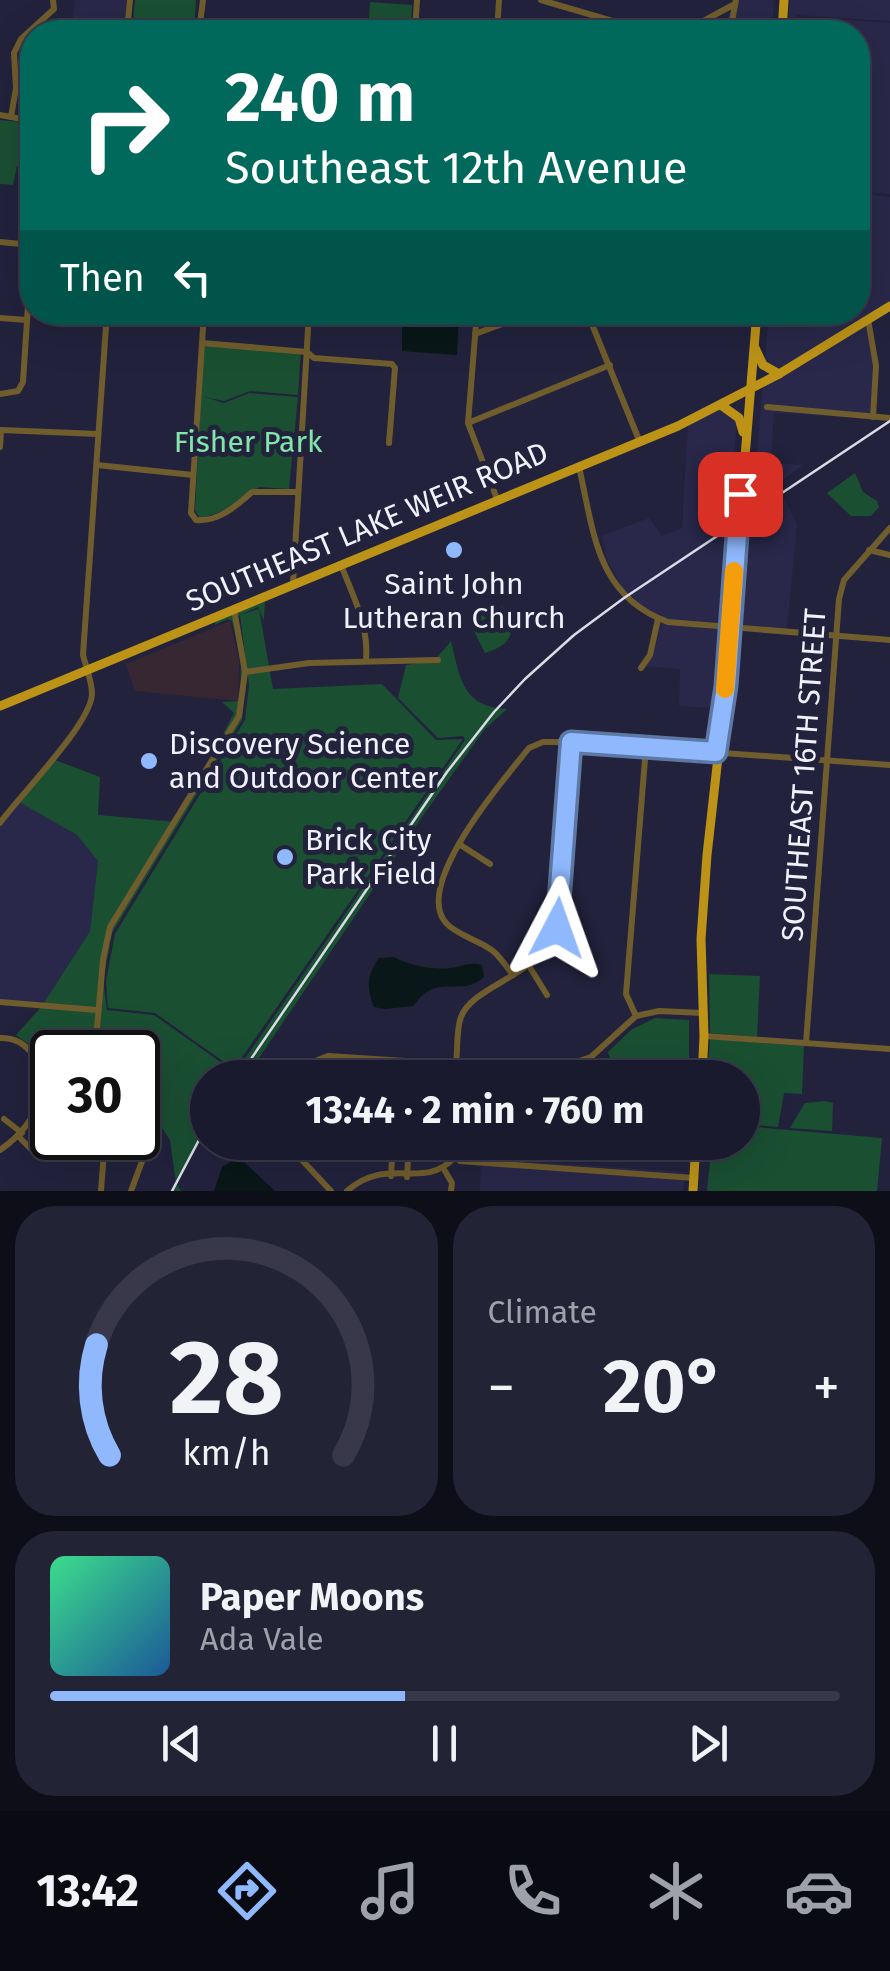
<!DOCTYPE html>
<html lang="en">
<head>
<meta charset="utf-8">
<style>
	body { margin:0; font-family:"Fira Sans",sans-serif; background:#232336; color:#f1f3f6; height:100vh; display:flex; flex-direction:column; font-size:38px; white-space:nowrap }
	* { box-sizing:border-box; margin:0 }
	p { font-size:32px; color:#9fa1aa }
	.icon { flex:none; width:55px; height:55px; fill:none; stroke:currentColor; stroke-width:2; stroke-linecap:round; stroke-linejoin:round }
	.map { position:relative; height:1191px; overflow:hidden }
	.drawer { display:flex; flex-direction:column; gap:15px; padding:15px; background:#0e0e19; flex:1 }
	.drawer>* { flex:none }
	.guide { position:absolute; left:20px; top:20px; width:850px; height:305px; border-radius:40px; box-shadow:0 10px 40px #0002,0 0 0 2px #38384a; background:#00695c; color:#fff; overflow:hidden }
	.speed { position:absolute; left:30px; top:1030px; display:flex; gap:20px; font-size:50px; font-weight:700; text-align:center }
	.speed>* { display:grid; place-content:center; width:130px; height:130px; border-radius:50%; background:#1a1a2e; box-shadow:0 10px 40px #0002,0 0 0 2px #38384a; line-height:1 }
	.speed .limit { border:5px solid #111; border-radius:15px; background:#fff; color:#111 }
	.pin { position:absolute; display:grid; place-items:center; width:85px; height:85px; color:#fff; margin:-42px; border-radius:20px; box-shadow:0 5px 15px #0006 }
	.me { position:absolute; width:110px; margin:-55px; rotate:4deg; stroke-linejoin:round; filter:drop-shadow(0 0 8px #0008) }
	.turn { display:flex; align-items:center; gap:35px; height:210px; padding:0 40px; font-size:45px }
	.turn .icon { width:130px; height:130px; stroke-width:2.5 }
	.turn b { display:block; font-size:70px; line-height:85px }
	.then { display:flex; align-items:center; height:95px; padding:0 40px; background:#0003; gap:20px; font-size:38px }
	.big { font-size:75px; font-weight:700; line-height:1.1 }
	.drawer .tile { flex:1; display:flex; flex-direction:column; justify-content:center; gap:15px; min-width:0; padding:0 35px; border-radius:40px; background:#232336 }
	.drawer .dial { align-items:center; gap:0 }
	.dial svg { height:260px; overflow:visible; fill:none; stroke:#38384a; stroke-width:7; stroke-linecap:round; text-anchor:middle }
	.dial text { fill:#f1f3f6; stroke:none }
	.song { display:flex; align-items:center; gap:30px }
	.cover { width:120px; height:120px; border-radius:15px; background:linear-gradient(135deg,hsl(150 70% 55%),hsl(210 70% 35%)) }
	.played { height:10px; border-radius:5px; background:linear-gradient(90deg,#8fb8fd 45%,#38384a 45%) }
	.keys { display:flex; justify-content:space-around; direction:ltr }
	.heat { display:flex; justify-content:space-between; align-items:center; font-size:55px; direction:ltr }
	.drawer .tiles { flex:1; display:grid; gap:15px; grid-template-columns:1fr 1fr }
	.tile:last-child { grid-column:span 2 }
	.trip { position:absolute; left:190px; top:1060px; width:570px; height:100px; border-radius:50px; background:#1a1a2e; box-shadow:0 10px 40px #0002,0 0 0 2px #38384a; font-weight:700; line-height:100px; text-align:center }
	.dock { display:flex; height:160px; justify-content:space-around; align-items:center; background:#0a0a12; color:#9fa1aa }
	.dock .icon { width:70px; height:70px }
	.dock .active { color:#8fb8fd }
	.dock b { font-size:45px; color:#f1f3f6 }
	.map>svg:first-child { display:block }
</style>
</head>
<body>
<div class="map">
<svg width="890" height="1191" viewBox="0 0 890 1191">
	<rect width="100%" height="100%" fill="#22223d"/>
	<!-- built -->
	<g fill="#29284a">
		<path d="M75,0h52l-3,32h-53z"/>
		<path d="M734,0h40l-2,32h-50z"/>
		<path d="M790,0h100v21l-94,-6 -4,17h-4z"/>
		<path d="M796,17l94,6v171l-32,-3v-159h-63z"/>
		<path d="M858,193l32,4v106l-112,68 -13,-9 4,-49 89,-1z"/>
		<path d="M866,324l7,43 -3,47 -106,-9 1,4 79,8 -70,-4 -3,50 32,2 -26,20 20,39 -10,105 -45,-4 21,-240z"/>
		<path d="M721,409l16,12 -18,203 -51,-4 -21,-8 -19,-14 -22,-41 -4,-21 47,-18 13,18 20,-8 6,-104z"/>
		<path d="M661,623l57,6 -3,79 -36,-2 1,-37 -35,-3 3,-11 8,-9z"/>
		<path d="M19,802l58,33 21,26 -8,70 -48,75 -42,-3v-176z"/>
		<path d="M481,1158l204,14 -2,19h-203z"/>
	</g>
	<!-- education -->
	<path fill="#372733" d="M230,621l9,39 -1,41 -103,-10 -9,-27z"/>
	<!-- green -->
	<g fill="#1a4f32">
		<path d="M135,0h61l-2,32h-62z"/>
		<path d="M370,2l42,3 -1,27h-43z"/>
		<path d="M0,120l32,3v44l-15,-1 -4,19 -13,-1z"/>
		<path d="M203,342l98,7 -3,46 -48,-4 -26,10 -25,-5z"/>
		<path d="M249,393l49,4 -9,92 -30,-2 -31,22 -28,10 -5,-9 6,-114 23,7z"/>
		<path d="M855,473l8,19 14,9 2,6 -8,9h-20l-24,-23z"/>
		<path d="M265,599l-1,22 -6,-14 -20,9 8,69 -4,35 -130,213 -9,48 4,29 47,5 79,56 4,-1 228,-330 -2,-4 -25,2 -40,-40 8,-33 29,-5 16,-19c9,38 12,66 56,68l-22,20 -61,85 -178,263 -38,1 -1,48 -31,57 5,8h-9l4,-7 -6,-44 -32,-48v-40h-86v8h-2l-34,-25 26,-29 48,-75 8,-70 -21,-26 -58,-33 36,-42 45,17 -2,38 79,7 57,-109 -12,-11 18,-1 1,-41 -9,-39 -4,-2 -13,6v-5z"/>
		<path d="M502,607l11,13c-2,22 -8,26 -28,33l-15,-30 1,-5z"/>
		<path d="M259,609l14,80 109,-5 54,56 27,-1 -229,330 -79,-56 -47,-5 -2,-27 9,-47 130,-214 4,-35 -9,-70z"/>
		<path d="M709,974l51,2 -3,61 -47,-4z"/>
		<path d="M655,1018l34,2v57h-73l-8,-25 23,-22z"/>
		<path d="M710,1039l94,7 -2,48 -18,-1 -6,34 -35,-3 -1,-46h-35z"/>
		<path d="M825,1101l8,2 -1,28 -42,-3 15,-25z"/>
		<path d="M743,1126l139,12 -5,53h-170l5,-48 30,-1z"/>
	</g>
	<!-- water -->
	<g fill="#091718">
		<path d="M402,313h57l-2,42 -55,-4z"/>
		<path d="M394,957c18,9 36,13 56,11 12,-1 19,-7 32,-3l2,12c-24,22 -48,-6 -70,29l-29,3 -11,-2c-7,-20 -8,-31 5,-49z"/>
		<path d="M232,1161l13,2 30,28h-61l8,-24z"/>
	</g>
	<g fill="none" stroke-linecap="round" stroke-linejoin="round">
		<!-- minor -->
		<g stroke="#705d2d" stroke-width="6">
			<path d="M541,0l109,32"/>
			<path d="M127,32l3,-32"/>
			<path d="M199,32l4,-32"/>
			<path d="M415,32l2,-32"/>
			<path d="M497,32l2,-32"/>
			<path d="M683,32l50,-27"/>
			<path d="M730,32l6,-32"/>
			<path d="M0,115l32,6"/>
			<path d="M11,117l5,-29 -2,-35 7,-14 33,-30 -1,-9"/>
			<path d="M0,242l31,3"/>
			<path d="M204,312l-13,201 5,7c23,2 40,-14 56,-28h44"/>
			<path d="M477,312l-9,111 29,76"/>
			<path d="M587,312l52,128"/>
			<path d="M0,318l27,2"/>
			<path d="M868,319l8,47 -3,51"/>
			<path d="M475,334l59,-22"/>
			<path d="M202,343l105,9 7,6 78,6 3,4 -6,75"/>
			<path d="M0,394l18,-3 5,-9 9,-137"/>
			<path d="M767,407l123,11"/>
			<path d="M468,423l142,-58"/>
			<path d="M0,447l1,-17 97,4"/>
			<path d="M97,465l96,10"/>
			<path d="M579,467c15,65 17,129 89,155l222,18"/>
			<path d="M869,550l21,5"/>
			<path d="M341,565c13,33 28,61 25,96"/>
			<path d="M293,584l16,-272"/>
			<path d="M641,668l9,-13 8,-36"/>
			<path d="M245,672l64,-9 129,-3"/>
			<path d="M0,823c20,-28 91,-99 92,-129 0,-13 -6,-27 -9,-39l24,-343"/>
			<path d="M459,844l31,20"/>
			<path d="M529,966l18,29"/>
			<path d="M513,975c-6,-8 -12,-17 -20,-24 -14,-11 -35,-15 -47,-28 -34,-38 59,-145 83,-175l14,-6h28l319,23"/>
			<path d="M0,1002l97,8"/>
			<path d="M636,1016l-10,-22 20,-247"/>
			<path d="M704,1036l186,13"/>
			<path d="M0,1038c29,-1 45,28 41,55 -4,24 -22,44 -41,57"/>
			<path d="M96,1040l9,3 4,9"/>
			<path d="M806,1043l33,-444 5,-19 46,-52"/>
			<path d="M33,1052l21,-11 42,-1 7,-80 7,-33 129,-211 6,-44 -11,-63"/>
			<path d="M456,1064c2,-15 0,-34 5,-47 12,-32 79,-41 96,-88l14,-187"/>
			<path d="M300,1067l28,-11 154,10 85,-1 24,-8 45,-41 23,-5 44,2"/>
			<path d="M4,1119l18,14"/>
			<path d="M18,1136l16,16 28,7"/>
			<path d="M285,1142l46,49"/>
			<path d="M450,1142l-1,9 11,10 234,17"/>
			<path d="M528,1142l6,10 109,5 14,-15"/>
			<path d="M104,1147l29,4 11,5 -13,35"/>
			<path d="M445,1171l7,12 -1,8"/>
			<path d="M391,1176l2,-34"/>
			<path d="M407,1177l2,-35"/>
			<path d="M101,1191l4,-53"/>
			<path d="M347,1191c41,-36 76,0 107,-33"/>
		</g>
		<!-- major -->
		<g stroke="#bc9317" stroke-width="9">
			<path d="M782,32l2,-32"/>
			<path d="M755,348l8,17 16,9"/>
			<path d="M721,405l18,13 4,14"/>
			<path d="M0,706l678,-280 101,-52 111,-68"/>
			<path d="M702,1078l2,-42 -3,-97 6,-84 19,-169 31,-374"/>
			<path d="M693,1191l3,-49"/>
		</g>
		<!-- rail -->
		<g stroke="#dbdbe8" stroke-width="2.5">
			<path d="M238,1078l209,-306 47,-60 31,-33 49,-44 50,-37 266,-177"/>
			<path d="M172,1191l36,-68"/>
		</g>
	</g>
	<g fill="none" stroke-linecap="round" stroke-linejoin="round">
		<!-- route casing -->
		<g stroke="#5d78a4" stroke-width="25">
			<path id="route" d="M557,928l14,-186 145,10 10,-66 14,-192"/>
		</g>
		<!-- route -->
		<use href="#route" stroke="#8fb8fd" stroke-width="18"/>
		<!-- slow -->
		<path stroke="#f59e0b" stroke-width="18" d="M725,689l9,-118"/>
	</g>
	<!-- markers -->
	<g fill="#8fb8fd" stroke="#22223d" stroke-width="4">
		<circle cx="454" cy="550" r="10"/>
		<circle cx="149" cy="761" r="10"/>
		<circle cx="285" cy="857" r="10"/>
	</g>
	<g text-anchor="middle" stroke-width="10" stroke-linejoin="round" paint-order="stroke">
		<!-- park labels -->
		<g font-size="30" fill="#82e6aa" stroke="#22223d">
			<text x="248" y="452">Fisher Park</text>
		</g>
		<!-- street labels -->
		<g font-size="30" fill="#f1f1fc" stroke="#22223d">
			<text transform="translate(367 527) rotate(-23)" y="10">SOUTHEAST LAKE WEIR ROAD</text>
			<text transform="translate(804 775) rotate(-86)" y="10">SOUTHEAST 16TH STREET</text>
		</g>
		<!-- poi labels -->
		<g font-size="30" fill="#f1f1fc" stroke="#22223d" text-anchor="start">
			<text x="454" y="594" text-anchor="middle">Saint John<tspan x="454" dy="34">Lutheran Church</tspan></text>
			<text x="169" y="754">Discovery Science<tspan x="169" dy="34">and Outdoor Center</tspan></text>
			<text x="305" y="850">Brick City<tspan x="305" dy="34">Park Field</tspan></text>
		</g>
	</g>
</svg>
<div class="speed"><div class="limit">30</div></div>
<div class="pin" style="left:740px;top:494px;background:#d93025"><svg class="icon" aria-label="arrive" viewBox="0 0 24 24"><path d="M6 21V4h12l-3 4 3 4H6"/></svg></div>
<svg class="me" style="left:557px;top:928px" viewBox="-20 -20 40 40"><path d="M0-17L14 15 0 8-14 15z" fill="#8fb8fd" stroke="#fff" stroke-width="4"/></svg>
<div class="trip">13:44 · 2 min · 760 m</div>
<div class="guide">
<div class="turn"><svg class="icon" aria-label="right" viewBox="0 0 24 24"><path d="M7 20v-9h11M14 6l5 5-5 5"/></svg><div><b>240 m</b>Southeast 12th Avenue</div></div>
<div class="then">Then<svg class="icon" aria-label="left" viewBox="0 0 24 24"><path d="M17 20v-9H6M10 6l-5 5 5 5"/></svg></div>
</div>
</div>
<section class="drawer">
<div class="tiles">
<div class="tile dial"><svg viewBox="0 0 100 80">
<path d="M14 69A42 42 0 1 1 86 69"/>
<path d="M14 69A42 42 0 0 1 10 35" stroke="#8fb8fd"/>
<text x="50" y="56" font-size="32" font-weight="700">28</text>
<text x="50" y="72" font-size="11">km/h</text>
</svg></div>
<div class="tile"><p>Climate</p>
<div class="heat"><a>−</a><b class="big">20°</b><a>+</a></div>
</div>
<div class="tile">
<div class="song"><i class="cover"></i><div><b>Paper Moons</b><p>Ada Vale</p></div></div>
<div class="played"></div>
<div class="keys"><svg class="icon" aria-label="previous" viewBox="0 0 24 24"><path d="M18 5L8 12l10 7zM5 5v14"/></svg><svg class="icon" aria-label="pause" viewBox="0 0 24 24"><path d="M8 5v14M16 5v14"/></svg><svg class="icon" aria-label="next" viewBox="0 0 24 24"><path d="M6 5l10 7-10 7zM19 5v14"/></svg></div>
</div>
</div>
</section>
<nav class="dock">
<b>13:42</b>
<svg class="icon active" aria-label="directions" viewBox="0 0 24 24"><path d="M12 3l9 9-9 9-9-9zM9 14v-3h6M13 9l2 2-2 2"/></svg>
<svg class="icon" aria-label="music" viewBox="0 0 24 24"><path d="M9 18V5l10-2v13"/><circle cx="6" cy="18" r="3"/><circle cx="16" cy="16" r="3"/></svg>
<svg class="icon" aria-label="phone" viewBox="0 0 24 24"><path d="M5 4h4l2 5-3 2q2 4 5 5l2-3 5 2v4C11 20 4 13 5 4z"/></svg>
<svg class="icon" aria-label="climate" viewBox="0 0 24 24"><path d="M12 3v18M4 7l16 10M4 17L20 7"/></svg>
<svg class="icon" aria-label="car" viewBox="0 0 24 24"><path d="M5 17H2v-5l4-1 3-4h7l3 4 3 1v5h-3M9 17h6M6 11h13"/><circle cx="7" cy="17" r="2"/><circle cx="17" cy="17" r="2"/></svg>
</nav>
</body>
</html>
